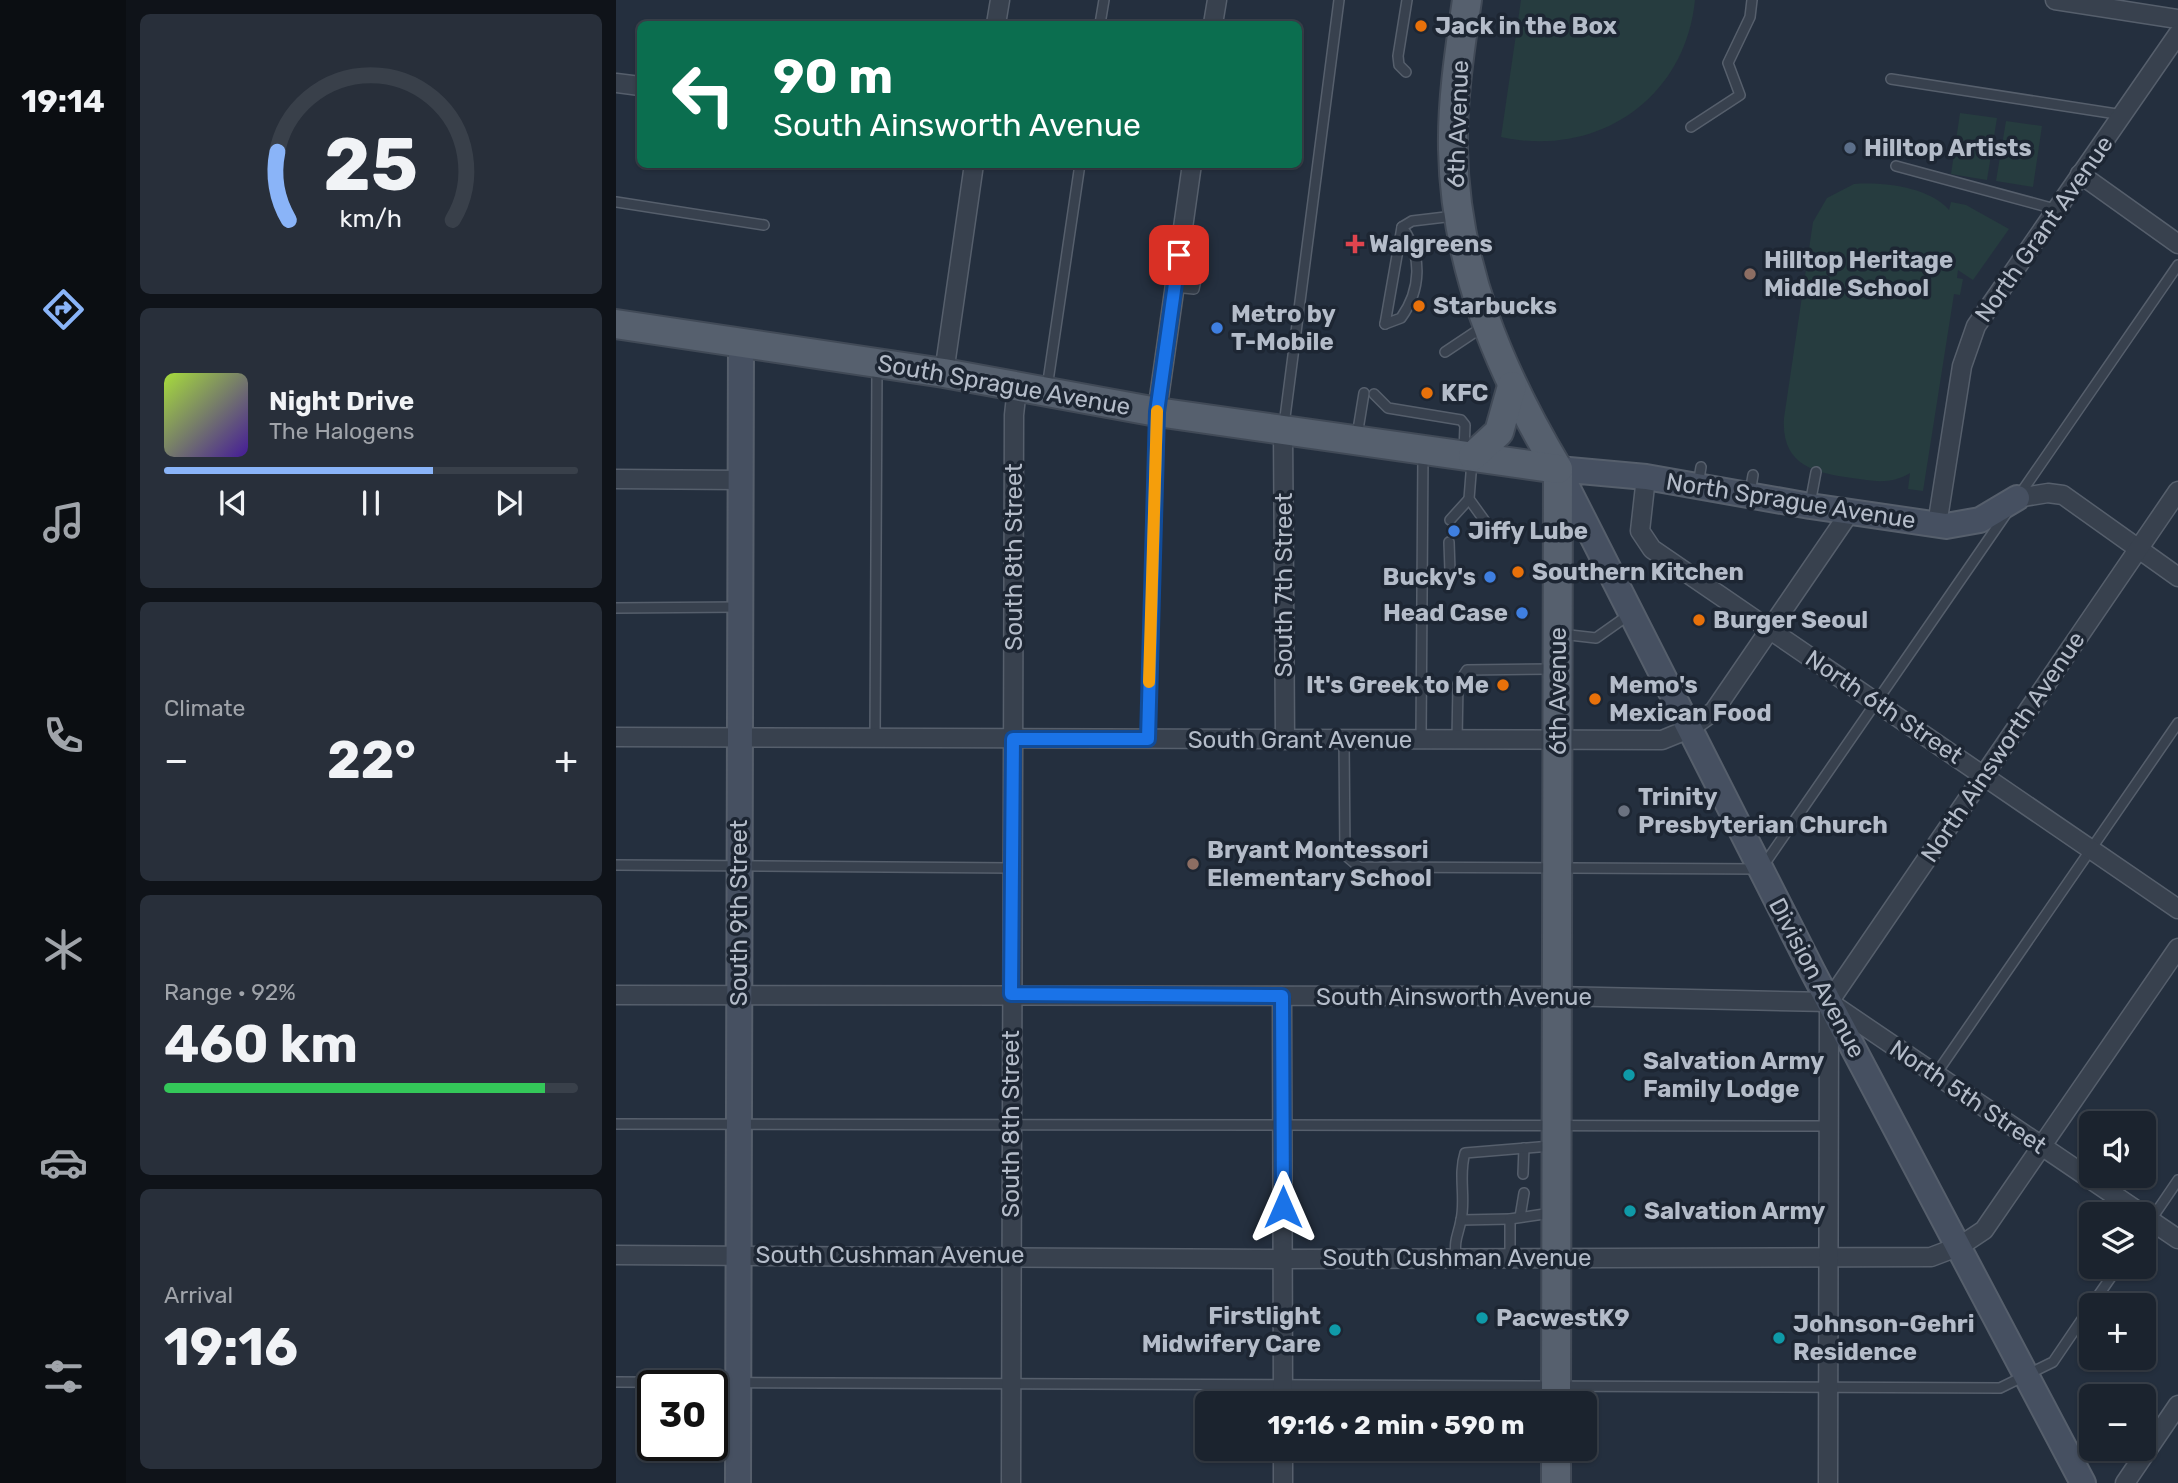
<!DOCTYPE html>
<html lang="en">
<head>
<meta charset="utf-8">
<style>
	body { margin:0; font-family:Rubik,sans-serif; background:#282f3a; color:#f1f3f6; height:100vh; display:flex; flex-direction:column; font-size:26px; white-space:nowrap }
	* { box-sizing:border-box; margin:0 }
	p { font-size:23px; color:#a0a4aa }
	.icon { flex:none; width:38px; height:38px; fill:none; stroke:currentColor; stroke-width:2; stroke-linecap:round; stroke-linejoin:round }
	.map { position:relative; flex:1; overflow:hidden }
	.sheet { display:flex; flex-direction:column; gap:14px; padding:14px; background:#0f1319; width:490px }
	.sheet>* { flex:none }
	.banner { position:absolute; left:21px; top:21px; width:665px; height:147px; border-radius:10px; box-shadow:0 2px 5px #0004,0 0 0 2px #39404a; background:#0b6e4f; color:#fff; overflow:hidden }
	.controls { position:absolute; left:1463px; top:1111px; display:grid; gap:14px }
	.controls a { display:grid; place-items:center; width:77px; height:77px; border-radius:10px; background:#1b232e; box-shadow:0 2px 5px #0004,0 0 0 2px #39404a; font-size:35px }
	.speed { position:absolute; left:21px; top:1370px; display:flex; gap:14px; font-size:35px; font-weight:700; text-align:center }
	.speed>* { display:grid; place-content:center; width:91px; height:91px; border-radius:50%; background:#1b232e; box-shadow:0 2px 5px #0004,0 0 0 2px #39404a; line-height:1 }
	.speed .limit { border:4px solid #111; border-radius:10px; background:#fff; color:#111 }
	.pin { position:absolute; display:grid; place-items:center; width:60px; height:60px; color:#fff; margin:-30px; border-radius:14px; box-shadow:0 4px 10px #0006 }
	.me { position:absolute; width:77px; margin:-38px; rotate:0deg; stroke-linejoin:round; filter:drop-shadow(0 0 5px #0008) }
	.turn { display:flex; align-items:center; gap:24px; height:147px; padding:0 21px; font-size:32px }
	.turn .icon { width:91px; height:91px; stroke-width:2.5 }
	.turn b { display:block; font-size:49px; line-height:60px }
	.big { font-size:52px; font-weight:700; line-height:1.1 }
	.sheet .widget { flex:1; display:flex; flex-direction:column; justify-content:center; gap:10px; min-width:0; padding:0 24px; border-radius:10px; background:#282f3a }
	.sheet .dial { align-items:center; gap:0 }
	.dial svg { height:182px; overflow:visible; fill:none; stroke:#39404a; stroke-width:7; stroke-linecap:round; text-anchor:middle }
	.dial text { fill:#f1f3f6; stroke:none }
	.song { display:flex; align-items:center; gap:21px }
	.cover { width:84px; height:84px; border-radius:10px; background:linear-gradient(135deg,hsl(80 70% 55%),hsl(260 70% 35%)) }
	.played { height:7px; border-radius:4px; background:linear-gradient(90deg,#8ab4f8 65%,#39404a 65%) }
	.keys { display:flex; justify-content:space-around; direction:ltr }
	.heat { display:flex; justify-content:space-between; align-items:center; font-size:38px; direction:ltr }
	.charge { height:10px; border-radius:5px; background:linear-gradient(90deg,#34c759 92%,#39404a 0) }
	.trip { position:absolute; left:579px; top:1391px; width:402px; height:70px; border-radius:10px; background:#1b232e; box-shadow:0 2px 5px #0004,0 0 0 2px #39404a; font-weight:700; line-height:70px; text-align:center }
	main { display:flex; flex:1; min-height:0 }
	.tabs { display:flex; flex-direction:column; width:126px; justify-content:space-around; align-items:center; background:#0b0e12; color:#a0a4aa }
	.tabs .icon { width:49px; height:49px }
	.tabs .on { color:#8ab4f8 }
	.tabs b { font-size:32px; color:#f1f3f6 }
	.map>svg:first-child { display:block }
</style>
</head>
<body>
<main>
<nav class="tabs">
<b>19:14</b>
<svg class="icon on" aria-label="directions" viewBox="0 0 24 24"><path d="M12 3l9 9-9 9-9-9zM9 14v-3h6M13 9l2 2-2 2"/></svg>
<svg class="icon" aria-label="music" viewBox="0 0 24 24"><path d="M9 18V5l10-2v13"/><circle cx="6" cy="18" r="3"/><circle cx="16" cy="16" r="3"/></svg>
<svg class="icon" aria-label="phone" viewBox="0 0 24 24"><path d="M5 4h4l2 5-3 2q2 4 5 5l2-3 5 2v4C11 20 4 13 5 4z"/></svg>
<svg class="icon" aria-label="climate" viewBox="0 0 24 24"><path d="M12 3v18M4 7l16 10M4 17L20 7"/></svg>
<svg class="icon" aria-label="car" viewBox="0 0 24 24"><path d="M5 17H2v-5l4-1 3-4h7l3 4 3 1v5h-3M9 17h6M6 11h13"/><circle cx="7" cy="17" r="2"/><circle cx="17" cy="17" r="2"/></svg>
<svg class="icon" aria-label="filters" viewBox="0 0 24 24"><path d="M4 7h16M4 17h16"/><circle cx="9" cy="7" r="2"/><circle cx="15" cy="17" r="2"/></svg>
</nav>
<section class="sheet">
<div class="widget dial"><svg viewBox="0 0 100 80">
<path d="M14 69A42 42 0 1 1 86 69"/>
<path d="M14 69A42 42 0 0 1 9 39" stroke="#8ab4f8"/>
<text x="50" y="56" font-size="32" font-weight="700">25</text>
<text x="50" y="72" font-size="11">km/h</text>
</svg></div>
<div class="widget">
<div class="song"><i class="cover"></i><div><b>Night Drive</b><p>The Halogens</p></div></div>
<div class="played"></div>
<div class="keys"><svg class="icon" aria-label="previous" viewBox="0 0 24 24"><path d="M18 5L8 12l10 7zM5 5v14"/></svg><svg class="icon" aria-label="pause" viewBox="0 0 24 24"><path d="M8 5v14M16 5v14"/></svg><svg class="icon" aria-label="next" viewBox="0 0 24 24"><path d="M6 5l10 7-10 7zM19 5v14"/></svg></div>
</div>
<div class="widget"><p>Climate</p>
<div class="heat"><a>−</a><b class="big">22°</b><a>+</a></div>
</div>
<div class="widget"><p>Range · 92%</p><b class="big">460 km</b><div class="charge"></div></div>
<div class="widget"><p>Arrival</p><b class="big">19:16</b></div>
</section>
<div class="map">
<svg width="1562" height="1483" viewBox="0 0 1562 1483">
	<rect width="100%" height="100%" fill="#242f3e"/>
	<!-- green -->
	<g fill="#263c3f">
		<path d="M905,0h174c-10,100 -99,158 -194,137z"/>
		<path d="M1344,113l37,5 -10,62 -36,-6z"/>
		<path d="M1390,121l36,5 -9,61 -37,-6z"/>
		<path d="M1238,184c30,-2 75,3 95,26l2,-8 15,3 43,24 -36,51 -15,-10 -1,8 6,1 -3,16 -6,-1 -31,197 -15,-2 2,-16c-20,12 -37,8 -58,5 -38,-5 -71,-13 -68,-60l29,-196 14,-24z"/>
	</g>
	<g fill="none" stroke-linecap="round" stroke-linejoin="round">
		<!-- lane casing -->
		<g stroke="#565f6c" stroke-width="12">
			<g id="lane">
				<path d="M484,24l4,-24"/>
				<path d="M790,72l-7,-7 -1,-9 9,-56"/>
				<path d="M1275,79l232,36"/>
				<path d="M1075,127l49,-32 -12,-32 22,-46 2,-17"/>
				<path d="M1280,166l159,43"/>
				<path d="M0,202l148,23"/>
				<path d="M558,287l20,2 6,-28 -21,-6"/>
				<path d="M769,324l17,-97 10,-6 42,-5"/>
				<path d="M769,324l16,-6c20,-28 22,-63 1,-91"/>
				<path d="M829,352l39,-26"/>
				<path d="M431,388l33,-224"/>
				<path d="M758,394l14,14 73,12 4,5 -1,27"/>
				<path d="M668,425l55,-425"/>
				<path d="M741,436l7,-43"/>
				<path d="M856,461l-3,38 18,25v11"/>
				<path d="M1082,485l3,-18"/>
				<path d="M1134,493l3,-18"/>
				<path d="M1402,497l160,-232"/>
				<path d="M1194,504l6,-32"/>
				<path d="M834,520l19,-21"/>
				<path d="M833,542l1,29"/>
				<path d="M0,608l123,-1"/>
				<path d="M945,634l35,4 34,-24"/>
				<path d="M259,738l2,-370"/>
				<path d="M532,739l9,-324"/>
				<path d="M728,740l1,115 14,12 402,2 245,-355"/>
				<path d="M805,740l2,-287"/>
				<path d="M841,740l1,-56 9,-14 86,-1"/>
				<path d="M0,865l396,3"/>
				<path d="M1320,1074l242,-351"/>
				<path d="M0,1124l1213,2"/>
				<path d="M907,1174l1,-26"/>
				<path d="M904,1217l4,-24"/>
				<path d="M845,1220l49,-1"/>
				<path d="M1528,1230l34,-50"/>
				<path d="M894,1257v-38l41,-6"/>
				<path d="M840,1258c-2,-21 2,-21 5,-38 5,-22 -3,-45 4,-67l86,-7"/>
				<path d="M1475,1306l27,-39"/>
				<path d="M0,1382l1384,6 53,-26 38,-56"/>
			</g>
		</g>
		<!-- street casing -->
		<g stroke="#565f6c" stroke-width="21">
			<g id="street">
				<path d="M1439,0l123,19"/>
				<path d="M380,24l4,-24"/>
				<path d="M597,24l4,-24"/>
				<path d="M0,83l24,3"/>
				<path d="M1464,174l98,70"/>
				<path d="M328,373l30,-209"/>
				<path d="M541,412l35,-248"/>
				<path d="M667,430l2,310"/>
				<path d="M1030,477l-6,54 12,18 526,360"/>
				<path d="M0,479l125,1"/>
				<path d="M1401,498l31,-5 15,2 115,82"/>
				<path d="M1321,525l25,-159 14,-40 202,-292"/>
				<path d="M0,737l1046,3 27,-11 25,-18 136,-199"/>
				<path d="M0,995l940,1 273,6"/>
				<path d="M666,996l1,408"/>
				<path d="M1213,1002l349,-511"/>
				<path d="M1216,1004l310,210"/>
				<path d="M1528,1216l34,23"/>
				<path d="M0,1255l667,4 648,-2 29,-11 24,-16 194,-282"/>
				<path d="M395,1483l3,-1068 3,-27"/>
				<path d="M667,1483v-34"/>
				<path d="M1212,1483l1,-476"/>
				<path d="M1509,1483l53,-78"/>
			</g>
		</g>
		<!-- secondary casing -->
		<g stroke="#565f6c" stroke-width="28">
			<g id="secondary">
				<path d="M1401,498l-37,22 -34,6 -136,-20 -164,-29 -88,-8 254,501 271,513"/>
				<path d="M122,1483l3,-1141"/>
			</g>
		</g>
		<!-- primary casing -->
		<g stroke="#414a57" stroke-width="32">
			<g id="primary">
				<path d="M851,0c-7,49 -15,99 -14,149 2,117 46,221 105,320l-2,935"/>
				<path d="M0,324l328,49 213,39 401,57"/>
				<path d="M857,456l26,-24 13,-46"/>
				<path d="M940,1449v34"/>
			</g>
		</g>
		<!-- lane -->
		<use href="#lane" stroke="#38414e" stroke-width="9"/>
		<!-- street -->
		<use href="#street" stroke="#38414e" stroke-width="18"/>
		<!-- secondary -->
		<use href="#secondary" stroke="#465061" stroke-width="24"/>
		<!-- primary -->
		<use href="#primary" stroke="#56606e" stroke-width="28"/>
	</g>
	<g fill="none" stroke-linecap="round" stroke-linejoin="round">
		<!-- route casing -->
		<g stroke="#114b97" stroke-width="18">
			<path id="route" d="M563,255l-22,157 -9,327h-135l-2,255 271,2 1,211"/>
		</g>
		<!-- route -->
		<use href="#route" stroke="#1a73e8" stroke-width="12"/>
		<!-- slow -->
		<path stroke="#f59e0b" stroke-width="12" d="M533,682l8,-271"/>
	</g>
	<!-- markers -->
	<g fill="#e8710a" stroke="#1d2633" stroke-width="2.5">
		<circle cx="805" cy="26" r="7"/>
		<circle cx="803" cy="306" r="7"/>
		<circle cx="811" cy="393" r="7"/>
		<circle cx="902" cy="572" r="7"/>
		<circle cx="1083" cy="620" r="7"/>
		<circle cx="887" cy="685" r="7"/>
		<circle cx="979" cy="699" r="7"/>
	</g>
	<circle fill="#5c6f8a" stroke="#1d2633" stroke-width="2.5" cx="1234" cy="148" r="7"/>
	<path fill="#e0444e" stroke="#1d2633" stroke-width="2.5" d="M735.5 233.5h7v7h7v7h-7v7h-7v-7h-7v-7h7z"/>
	<g fill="#8d6e63" stroke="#1d2633" stroke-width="2.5">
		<circle cx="1134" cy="274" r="7"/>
		<circle cx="577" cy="864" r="7"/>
	</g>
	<g fill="#3f7fe0" stroke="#1d2633" stroke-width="2.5">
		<circle cx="601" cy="328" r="7"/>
		<circle cx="838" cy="531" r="7"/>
		<circle cx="874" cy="577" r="7"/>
		<circle cx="906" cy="613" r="7"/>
	</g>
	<circle fill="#6b7280" stroke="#1d2633" stroke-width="2.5" cx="1008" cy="811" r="7"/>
	<g fill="#0f9aa8" stroke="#1d2633" stroke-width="2.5">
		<circle cx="1013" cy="1075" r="7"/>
		<circle cx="1014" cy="1211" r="7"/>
		<circle cx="866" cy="1318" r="7"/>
		<circle cx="719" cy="1330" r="7"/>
		<circle cx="1163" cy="1338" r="7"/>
	</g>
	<g text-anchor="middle" stroke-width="7" stroke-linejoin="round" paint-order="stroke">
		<!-- poi labels -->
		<g font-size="24" font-weight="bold" fill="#b4bcc9" stroke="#1d2633" text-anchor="start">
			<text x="819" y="34">Jack in the Box</text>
			<text x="1248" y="156">Hilltop Artists</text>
			<text x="753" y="252">Walgreens</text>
			<text x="1148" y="268">Hilltop Heritage<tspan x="1148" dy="28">Middle School</tspan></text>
			<text x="817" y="314">Starbucks</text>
			<text x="615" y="322">Metro by<tspan x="615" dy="28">T-Mobile</tspan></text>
			<text x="825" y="401">KFC</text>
			<text x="852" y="539">Jiffy Lube</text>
			<text x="916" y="580">Southern Kitchen</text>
			<text x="860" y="585" text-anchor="end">Bucky's</text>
			<text x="892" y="621" text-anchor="end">Head Case</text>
			<text x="1097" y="628">Burger Seoul</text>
			<text x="873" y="693" text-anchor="end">It's Greek to Me</text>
			<text x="993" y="693">Memo's<tspan x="993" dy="28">Mexican Food</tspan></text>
			<text x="1022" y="805">Trinity<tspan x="1022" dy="28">Presbyterian Church</tspan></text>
			<text x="591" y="858">Bryant Montessori<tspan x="591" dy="28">Elementary School</tspan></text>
			<text x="1027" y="1069">Salvation Army<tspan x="1027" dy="28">Family Lodge</tspan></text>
			<text x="1028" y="1219">Salvation Army</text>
			<text x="705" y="1324" text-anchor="end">Firstlight<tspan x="705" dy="28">Midwifery Care</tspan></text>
			<text x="880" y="1326">PacwestK9</text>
			<text x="1177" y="1332">Johnson-Gehri<tspan x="1177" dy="28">Residence</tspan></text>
		</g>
		<!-- street labels -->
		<g font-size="24" fill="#b4bcc9" stroke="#1d2633">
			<text transform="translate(842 124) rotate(-88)" y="8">6th Avenue</text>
			<text transform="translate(1428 229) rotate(-55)" y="8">North Grant Avenue</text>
			<text transform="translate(388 385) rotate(10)" y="8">South Sprague Avenue</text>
			<text transform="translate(1175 501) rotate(9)" y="8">North Sprague Avenue</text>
			<text transform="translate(398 557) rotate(-90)" y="8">South 8th Street</text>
			<text transform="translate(668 585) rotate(-90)" y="8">South 7th Street</text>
			<text transform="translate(942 691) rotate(-90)" y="8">6th Avenue</text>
			<text transform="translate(1268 707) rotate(34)" y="8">North 6th Street</text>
			<text x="684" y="748">South Grant Avenue</text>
			<text transform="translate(1387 747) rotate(-56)" y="8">North Ainsworth Avenue</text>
			<text transform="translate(123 913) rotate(-90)" y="8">South 9th Street</text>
			<text transform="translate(1201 978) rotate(62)" y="8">Division Avenue</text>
			<text x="838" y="1005">South Ainsworth Avenue</text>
			<text transform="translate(1352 1097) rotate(34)" y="8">North 5th Street</text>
			<text transform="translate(395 1124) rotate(-90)" y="8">South 8th Street</text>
			<text x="274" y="1263">South Cushman Avenue</text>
			<text x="841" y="1266">South Cushman Avenue</text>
		</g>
	</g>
</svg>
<div class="controls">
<a><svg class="icon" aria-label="sound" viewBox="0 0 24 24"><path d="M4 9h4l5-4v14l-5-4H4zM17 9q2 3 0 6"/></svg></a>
<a><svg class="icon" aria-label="layers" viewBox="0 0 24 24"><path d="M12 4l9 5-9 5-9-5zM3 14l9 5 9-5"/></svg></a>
<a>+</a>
<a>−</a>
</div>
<div class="speed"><div class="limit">30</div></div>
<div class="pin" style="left:563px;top:255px;background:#d93025"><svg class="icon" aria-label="arrive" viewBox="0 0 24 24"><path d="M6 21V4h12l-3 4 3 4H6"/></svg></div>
<svg class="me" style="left:667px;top:1207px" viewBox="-20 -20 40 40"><path d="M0-17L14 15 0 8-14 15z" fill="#1a73e8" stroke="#fff" stroke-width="4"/></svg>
<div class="trip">19:16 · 2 min · 590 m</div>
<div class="banner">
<div class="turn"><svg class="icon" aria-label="left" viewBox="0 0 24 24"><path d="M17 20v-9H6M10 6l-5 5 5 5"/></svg><div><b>90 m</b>South Ainsworth Avenue</div></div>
</div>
</div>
</main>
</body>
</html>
